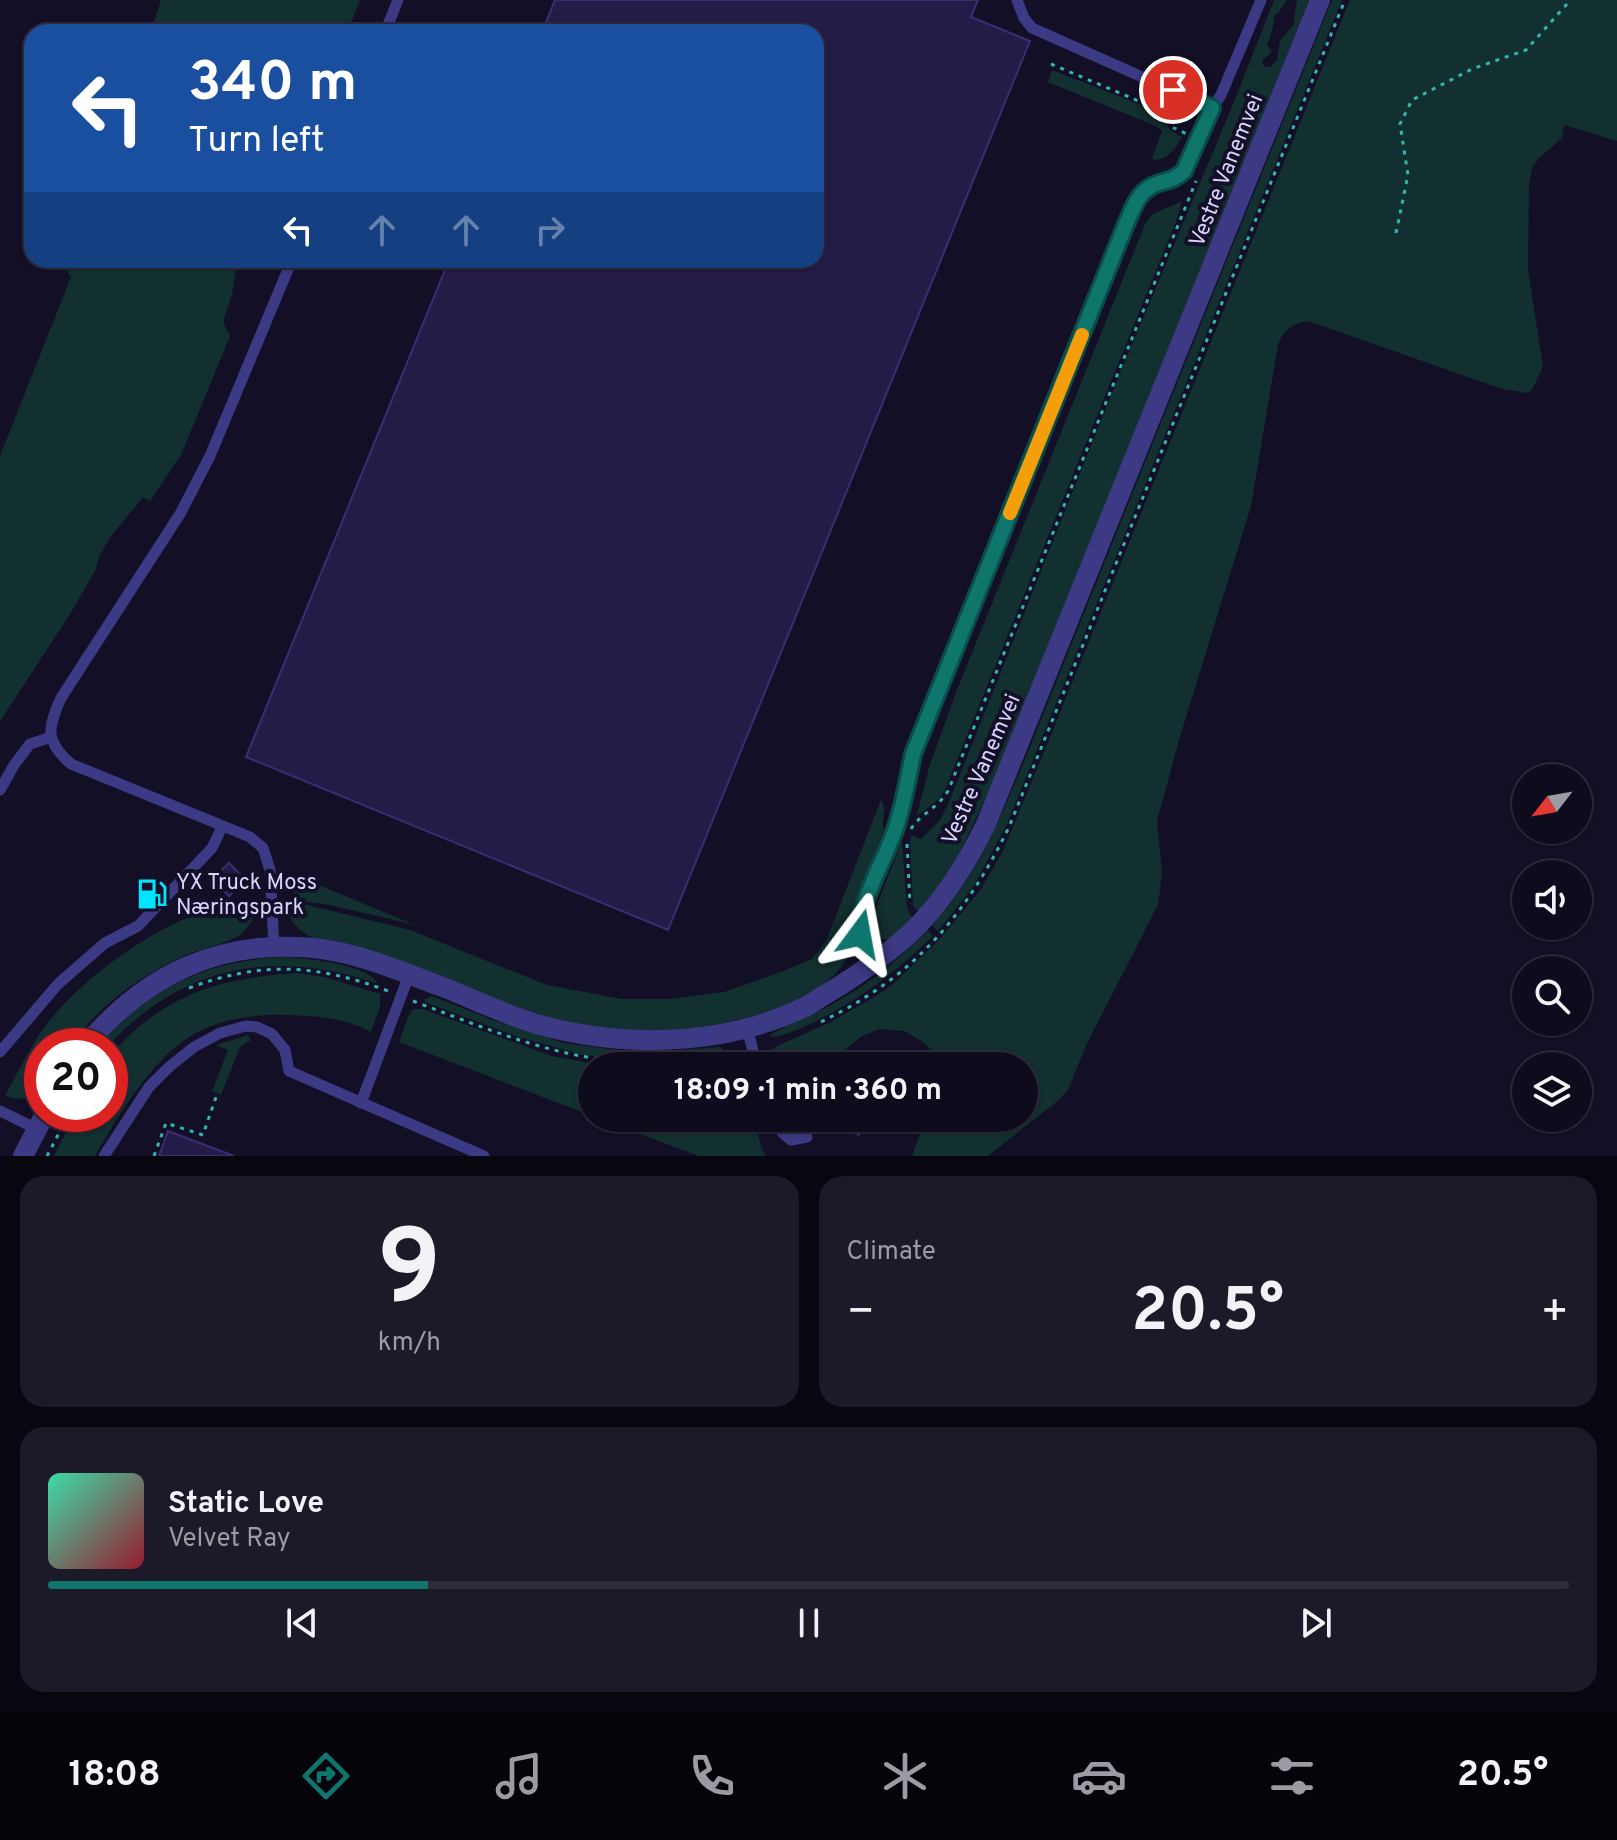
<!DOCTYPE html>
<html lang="en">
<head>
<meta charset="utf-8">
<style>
	body { margin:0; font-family:Overpass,sans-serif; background:#1c1929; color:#f1f3f6; height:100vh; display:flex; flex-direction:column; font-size:30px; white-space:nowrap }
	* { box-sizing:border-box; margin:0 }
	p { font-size:26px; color:#9b9ba3 }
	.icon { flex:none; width:44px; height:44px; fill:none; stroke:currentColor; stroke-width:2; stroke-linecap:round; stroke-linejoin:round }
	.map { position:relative; height:1156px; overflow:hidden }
	.sheet { display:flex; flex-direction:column; gap:20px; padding:20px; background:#08060f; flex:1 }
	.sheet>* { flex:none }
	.banner { position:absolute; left:24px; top:24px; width:800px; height:244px; border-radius:24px; box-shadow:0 2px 6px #0004,0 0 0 2px #2e2b3b; background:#1a4fa0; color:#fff; overflow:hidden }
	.needle { width:52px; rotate:239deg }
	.fabs { position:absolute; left:1512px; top:764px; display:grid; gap:16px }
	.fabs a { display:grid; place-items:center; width:80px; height:80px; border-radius:50%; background:#0e0b1c; box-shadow:0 2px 6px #0004,0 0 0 2px #2e2b3b; font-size:40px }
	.speed { position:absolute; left:24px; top:1028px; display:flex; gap:16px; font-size:40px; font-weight:700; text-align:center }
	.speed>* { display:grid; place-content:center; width:104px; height:104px; border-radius:50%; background:#0e0b1c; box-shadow:0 2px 6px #0004,0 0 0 2px #2e2b3b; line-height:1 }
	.speed .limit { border:12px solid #d22; background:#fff; color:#111 }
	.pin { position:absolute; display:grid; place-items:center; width:68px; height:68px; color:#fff; margin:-34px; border:4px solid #fff; border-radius:50%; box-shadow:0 2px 8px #0007 }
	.me { position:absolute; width:88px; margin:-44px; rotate:13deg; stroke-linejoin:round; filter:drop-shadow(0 0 6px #0008) }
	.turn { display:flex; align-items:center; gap:28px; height:168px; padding:0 32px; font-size:36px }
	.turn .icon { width:104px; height:104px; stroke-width:2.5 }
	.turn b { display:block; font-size:56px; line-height:68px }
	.lanes { display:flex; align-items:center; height:76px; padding:0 32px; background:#0003; justify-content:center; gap:40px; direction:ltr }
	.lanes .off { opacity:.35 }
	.big { font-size:60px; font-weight:700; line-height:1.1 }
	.sheet .card { flex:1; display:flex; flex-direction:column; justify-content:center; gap:12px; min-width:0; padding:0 28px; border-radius:24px; background:#1c1929 }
	.sheet .dial { align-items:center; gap:0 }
	.dial b { font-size:104px; line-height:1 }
	.song { display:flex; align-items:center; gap:24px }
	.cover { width:96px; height:96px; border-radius:12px; background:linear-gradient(135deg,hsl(160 70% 55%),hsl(350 70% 35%)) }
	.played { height:8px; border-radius:4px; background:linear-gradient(90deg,#0f766e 25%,#2e2b3b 25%) }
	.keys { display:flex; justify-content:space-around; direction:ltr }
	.heat { display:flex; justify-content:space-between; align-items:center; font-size:44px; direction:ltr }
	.sheet .tiles { flex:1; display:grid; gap:20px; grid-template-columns:1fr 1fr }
	.card:last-child { grid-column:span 2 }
	.trip { position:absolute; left:578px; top:1052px; width:460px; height:80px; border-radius:40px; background:#0e0b1c; box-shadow:0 2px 6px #0004,0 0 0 2px #2e2b3b; font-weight:700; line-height:80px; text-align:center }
	.tab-bar { display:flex; height:128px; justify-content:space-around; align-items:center; background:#06040b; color:#9b9ba3 }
	.tab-bar .icon { width:56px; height:56px }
	.tab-bar .selected { color:#0f766e }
	.tab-bar b { font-size:36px; color:#f1f3f6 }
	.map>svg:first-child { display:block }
</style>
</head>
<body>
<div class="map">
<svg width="1617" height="1156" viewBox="0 0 1617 1156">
	<rect width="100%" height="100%" fill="#130f26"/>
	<!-- green -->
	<g fill="#12302f">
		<path d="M161,0h199l-13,32h-196z"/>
		<path d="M1274,0h13l-8,12 -5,4c0,10 -3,18 -7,29l5,6 -10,10 2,6h6l7,-7 3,-20 13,-14 4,-26h12l-315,781 -35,73 -21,33 -20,24 -5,-5 -3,-64 1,-7 10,4 19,-19 9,-18 169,-424 116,-276z"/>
		<path d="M1332,0h10l-335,824 -34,63 -35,44 -6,-6c45,-48 68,-106 93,-166z"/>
		<path d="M1350,0h267v141l-53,-16 -2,13 -24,21 -6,9 -3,16 -1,86 15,96 -10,22 -5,5 -26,-4 -194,-68c-16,2 -23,9 -30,23l-27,162 -72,234 -22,81 5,52 -4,32 -71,138 -19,47 -8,9 -72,57h-76l14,-38h98v-52h-84v-9l-17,-15 -19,-11 -24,-2 -18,7 -19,15 -25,15h-45l-5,-13 9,-7 54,-24 48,-28 13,-9 48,-46 41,-50 22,-38 43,-104z"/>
		<path d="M1052,70l102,40c11,10 13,20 28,27 -7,12 -13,22 -28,23l-2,-2 10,-27 -4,-4 -110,-45z"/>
		<path d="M1182,201l-5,18 -233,573 -5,7 -22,17 12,-49 28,-77 189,-468 7,-8z"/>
		<path d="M60,260h175l2,3 -5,31 -9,27 7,15 -49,119 -31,46 -7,-4 -31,38 -13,21 -3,13 -29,50 -67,102v-265l71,-179z"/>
		<path d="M881,800c7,10 -1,19 3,30 -8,19 -15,37 -22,56 -5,12 -10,23 -13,35 -4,16 8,20 -4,40 -29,50 -142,70 -195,70 -32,0 -64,-5 -96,-12l-240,-80c-15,-8 -29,-20 -27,-39l123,30 137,55 75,14h48l54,-7 57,-20 31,-13 14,-18z"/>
		<path d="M902,841l5,67 5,10 -21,21h-11l-5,-4 -5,-12z"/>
		<path d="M292,874l123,51 -85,-20 -28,-4 -8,-6 -3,-12z"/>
		<path d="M258,902c-2,11 -8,25 -17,32 -13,10 -38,14 -53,20 -45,20 -89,50 -117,92h-29v46l-2,1c-12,5 -23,9 -35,2 11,-19 21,-40 33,-59 33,-49 104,-102 159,-122 19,-7 41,-9 61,-12z"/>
		<path d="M928,930l5,6c-35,34 -71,62 -115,84 -14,7 -31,15 -46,17l-2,-2 5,-3c21,-11 43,-20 63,-31 34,-19 63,-44 90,-71z"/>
		<path d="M287,957c21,2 82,7 91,27 -102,-36 -196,-19 -270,62h-10c54,-59 108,-86 189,-89z"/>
		<path d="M298,973l27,4 55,17v13l-9,25c-26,-14 -53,-16 -83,-17 -32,-1 -65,3 -94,19 -41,23 -76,82 -99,122h-41l21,-42h35v-58c53,-62 109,-78 188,-83z"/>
		<path d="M432,996l61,24 71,23 45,6 41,3 70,-5 4,4 -44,7 -43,2 -54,-5 -68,-19 -90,-34v-3z"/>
		<path d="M417,1009h6l129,47 32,6 36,4h-28v50l-193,-74 8,-23 5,-9z"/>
		<path d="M248,1035l3,5 -11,7 -19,48 -9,-4 16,-41 -12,-5z"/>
		<path d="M597,1118h158l6,29 5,9h-67z"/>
	</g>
	<!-- building -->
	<g fill="#241b47" stroke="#3b2d73" stroke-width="2">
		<path d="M555,0h423l-7,17 59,24 -362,889 -422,-173 203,-497h367v-228h-274z"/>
		<path d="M229,863l17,17 -17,16 -17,-17z"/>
		<path d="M835,1118h31l-7,17 -27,-10z"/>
		<path d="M168,1131l66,25h-75z"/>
	</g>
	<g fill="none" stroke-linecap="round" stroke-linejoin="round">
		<!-- path -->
		<g stroke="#2fb8b0" stroke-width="3" stroke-dasharray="4 6" stroke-linecap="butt">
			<path d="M1051,64l109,46 12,17 15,7"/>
			<path d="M1396,233l12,-58 -8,-51 12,-24 60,-31 54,-19 41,-46 2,-4"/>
			<path d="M911,829c10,-16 26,-20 37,-38l248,-610"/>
			<path d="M907,844l3,60"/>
			<path d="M189,988c72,-27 127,-24 199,3"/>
			<path d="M413,1001c106,40 190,78 306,54"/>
			<path d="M821,1022c15,-8 30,-15 43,-24 68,-42 111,-101 145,-171l336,-827"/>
			<path d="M47,1156l22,-42"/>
			<path d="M154,1156l12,-33 37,12 13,-38"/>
		</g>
		<!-- lane -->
		<g stroke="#3d3a85" stroke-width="11">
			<path d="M1017,0l7,18 8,10 180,80"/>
			<path d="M385,32l13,-32"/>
			<path d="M0,790l14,-25 16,-21 21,-7"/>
			<path d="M274,947l-4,-77 -7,-22 -13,-11 -179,-73c-27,-23 -23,-37 -10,-66l119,-184 30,-58 82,-196"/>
			<path d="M876,961c-9,-12 -15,-22 -17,-37l36,-95 18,-75 226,-559c13,-13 32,-11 45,-24l28,-63 9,-13 40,-95"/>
			<path d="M747,1028l10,38"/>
			<path d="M0,1052l58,-68 47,-41 33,-17 74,-78 10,-21"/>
			<path d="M361,1103l48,-128"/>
			<path d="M0,1111l37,18"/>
			<path d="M774,1118c4,10 8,16 17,22l16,-3"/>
			<path d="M104,1156l45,-69 20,-20 25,-20 26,-14 26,-7 11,1 15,7 13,16 4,21 195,85"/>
		</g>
		<!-- street -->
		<g stroke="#3d3a85" stroke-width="20">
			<path d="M85,1046c60,-71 133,-107 228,-98 43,4 87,23 127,38 41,16 82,37 125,45 80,17 168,11 242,-25 10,-6 20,-13 31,-19 28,-18 63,-42 85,-67 26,-28 46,-61 63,-96l334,-824"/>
			<path d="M23,1156l22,-42"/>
		</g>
	</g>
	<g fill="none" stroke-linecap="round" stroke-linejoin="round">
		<!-- route casing -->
		<g stroke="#0a4d48" stroke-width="20">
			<path id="route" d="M860,934c-3,-29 27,-78 36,-107 8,-24 12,-49 17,-73l213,-530c8,-18 13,-35 33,-41 10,-3 17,-4 25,-12l28,-63 -39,-18"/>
		</g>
		<!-- route -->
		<use href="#route" stroke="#0f766e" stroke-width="14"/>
		<!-- slow -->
		<path stroke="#f59e0b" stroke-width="14" d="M1010,513l72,-178"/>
	</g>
	<!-- icons -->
	<defs>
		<g id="fuel-bare" transform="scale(2.4)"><path d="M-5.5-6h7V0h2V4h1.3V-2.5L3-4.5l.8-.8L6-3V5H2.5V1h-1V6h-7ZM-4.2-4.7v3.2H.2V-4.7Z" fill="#00e5ff" stroke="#130f26" stroke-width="2.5" paint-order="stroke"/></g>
	</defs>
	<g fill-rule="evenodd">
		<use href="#fuel-bare" x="152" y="894"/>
	</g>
	<g text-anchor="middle" stroke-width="8" stroke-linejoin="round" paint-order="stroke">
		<!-- street labels -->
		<g font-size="22" fill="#d9d4ff" stroke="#130f26">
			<text transform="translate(1225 170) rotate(-68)" y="8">Vestre Vanemvei</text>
			<text transform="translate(980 769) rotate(-66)" y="8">Vestre Vanemvei</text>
		</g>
		<!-- poi labels -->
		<g font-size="22" fill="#d9d4ff" stroke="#130f26" text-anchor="start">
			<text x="176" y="889">YX Truck Moss<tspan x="176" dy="25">Næringspark</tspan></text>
		</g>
	</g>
</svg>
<div class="fabs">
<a><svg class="needle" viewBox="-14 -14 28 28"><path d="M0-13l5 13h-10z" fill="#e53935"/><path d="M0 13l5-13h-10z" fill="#9b9ba3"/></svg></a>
<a><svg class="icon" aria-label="sound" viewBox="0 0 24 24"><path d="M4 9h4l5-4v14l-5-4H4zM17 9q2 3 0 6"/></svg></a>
<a><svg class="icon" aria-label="search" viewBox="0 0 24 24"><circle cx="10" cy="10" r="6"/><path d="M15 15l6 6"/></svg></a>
<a><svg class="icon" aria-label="layers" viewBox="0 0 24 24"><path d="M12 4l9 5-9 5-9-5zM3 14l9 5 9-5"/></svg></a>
</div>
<div class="speed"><div class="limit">20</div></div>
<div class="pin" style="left:1173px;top:90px;background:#d93025"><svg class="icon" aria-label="arrive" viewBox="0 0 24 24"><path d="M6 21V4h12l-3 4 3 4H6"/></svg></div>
<svg class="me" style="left:860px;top:934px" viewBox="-20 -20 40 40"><path d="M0-17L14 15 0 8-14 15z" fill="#0f766e" stroke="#fff" stroke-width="4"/></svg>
<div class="trip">18:09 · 1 min · 360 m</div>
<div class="banner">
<div class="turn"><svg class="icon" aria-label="left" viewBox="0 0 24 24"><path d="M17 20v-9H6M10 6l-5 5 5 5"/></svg><div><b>340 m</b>Turn left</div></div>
<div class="lanes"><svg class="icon" aria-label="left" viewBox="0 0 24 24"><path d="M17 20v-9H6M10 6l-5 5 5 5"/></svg><svg class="icon off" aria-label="ahead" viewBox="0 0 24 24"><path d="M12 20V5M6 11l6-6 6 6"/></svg><svg class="icon off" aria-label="ahead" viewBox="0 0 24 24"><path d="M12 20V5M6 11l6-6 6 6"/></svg><svg class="icon off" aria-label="right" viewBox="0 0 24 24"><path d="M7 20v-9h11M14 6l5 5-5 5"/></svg></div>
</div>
</div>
<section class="sheet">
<div class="tiles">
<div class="card dial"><b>9</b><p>km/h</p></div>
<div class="card"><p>Climate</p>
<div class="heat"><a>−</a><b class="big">20.5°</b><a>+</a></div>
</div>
<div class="card">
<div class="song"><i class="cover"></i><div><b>Static Love</b><p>Velvet Ray</p></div></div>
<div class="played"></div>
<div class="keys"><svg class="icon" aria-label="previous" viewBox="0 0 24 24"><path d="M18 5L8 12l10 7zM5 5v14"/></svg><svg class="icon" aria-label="pause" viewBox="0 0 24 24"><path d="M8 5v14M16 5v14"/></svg><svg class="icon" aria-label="next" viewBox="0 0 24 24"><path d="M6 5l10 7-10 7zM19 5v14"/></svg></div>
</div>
</div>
</section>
<nav class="tab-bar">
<b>18:08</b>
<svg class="icon selected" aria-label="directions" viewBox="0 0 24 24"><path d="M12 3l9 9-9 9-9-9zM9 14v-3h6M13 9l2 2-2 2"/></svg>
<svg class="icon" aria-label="music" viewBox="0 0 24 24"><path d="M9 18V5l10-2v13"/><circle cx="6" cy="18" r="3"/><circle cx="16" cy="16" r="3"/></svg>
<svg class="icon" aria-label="phone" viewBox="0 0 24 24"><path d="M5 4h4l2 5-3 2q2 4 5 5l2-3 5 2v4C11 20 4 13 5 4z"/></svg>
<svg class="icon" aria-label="climate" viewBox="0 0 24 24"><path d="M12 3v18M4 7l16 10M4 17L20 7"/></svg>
<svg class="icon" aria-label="car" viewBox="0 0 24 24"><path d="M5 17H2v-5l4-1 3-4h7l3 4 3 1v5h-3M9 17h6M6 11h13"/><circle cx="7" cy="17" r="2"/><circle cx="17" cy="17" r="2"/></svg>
<svg class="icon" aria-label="filters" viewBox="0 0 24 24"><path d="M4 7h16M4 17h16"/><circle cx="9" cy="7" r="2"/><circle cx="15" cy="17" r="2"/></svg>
<b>20.5°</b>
</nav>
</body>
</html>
